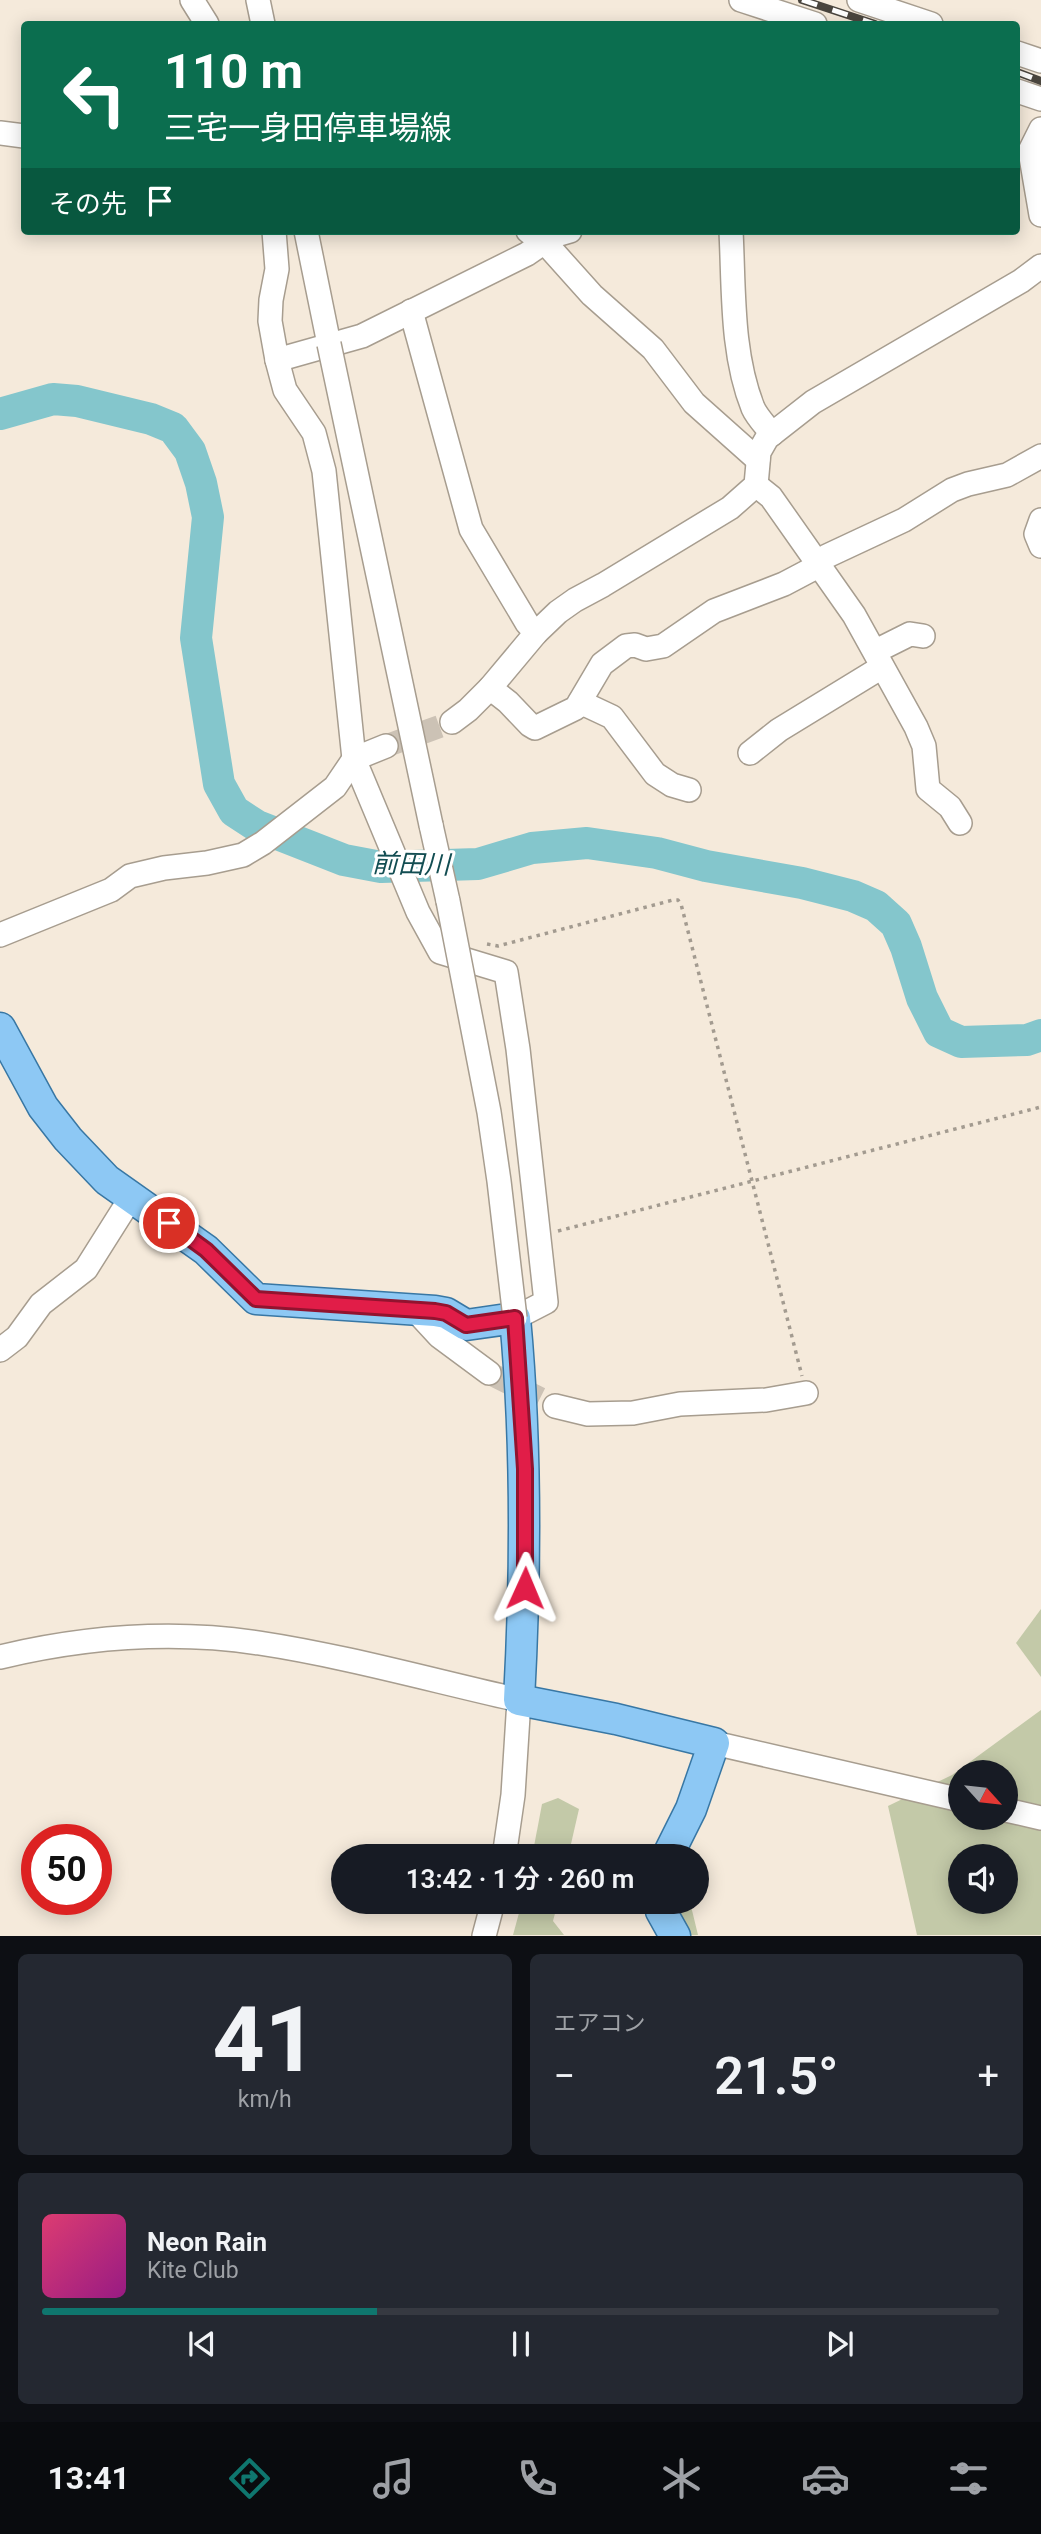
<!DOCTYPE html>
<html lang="ja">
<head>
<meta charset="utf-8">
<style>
	body { margin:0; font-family:Roboto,"Noto Sans JP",sans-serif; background:#242831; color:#f1f3f6; height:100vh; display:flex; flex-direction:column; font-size:26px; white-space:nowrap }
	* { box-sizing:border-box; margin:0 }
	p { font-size:23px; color:#9ea1a6 }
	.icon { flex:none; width:38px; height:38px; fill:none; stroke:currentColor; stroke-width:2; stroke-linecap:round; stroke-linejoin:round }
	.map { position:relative; height:1936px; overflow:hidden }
	.side { display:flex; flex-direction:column; gap:18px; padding:18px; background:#0d0f14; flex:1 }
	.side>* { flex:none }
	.hud { position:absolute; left:21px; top:21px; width:999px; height:214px; border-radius:7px; box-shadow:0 4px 18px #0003; background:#0b6e4f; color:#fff; overflow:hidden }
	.needle { width:46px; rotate:117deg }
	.tools { position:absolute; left:948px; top:1760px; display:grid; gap:14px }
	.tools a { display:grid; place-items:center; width:70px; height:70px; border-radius:50%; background:#171b24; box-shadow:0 4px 18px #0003; font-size:35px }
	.speed { position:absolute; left:21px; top:1824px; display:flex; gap:14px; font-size:35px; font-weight:700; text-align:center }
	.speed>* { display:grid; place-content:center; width:91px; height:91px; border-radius:50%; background:#171b24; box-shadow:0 4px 18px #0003; line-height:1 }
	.speed .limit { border:10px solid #d22; background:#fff; color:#111 }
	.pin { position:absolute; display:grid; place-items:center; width:60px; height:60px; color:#fff; margin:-30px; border:4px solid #fff; border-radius:50%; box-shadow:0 2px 7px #0007 }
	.me { position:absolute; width:77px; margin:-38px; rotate:1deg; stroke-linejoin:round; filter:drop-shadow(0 0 5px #0008) }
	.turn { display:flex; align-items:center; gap:24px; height:147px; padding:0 28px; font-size:32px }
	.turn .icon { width:91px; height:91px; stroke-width:2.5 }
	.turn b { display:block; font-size:49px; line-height:60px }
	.then { display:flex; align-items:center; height:66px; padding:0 28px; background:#0003; gap:14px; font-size:26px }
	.big { font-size:52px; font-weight:600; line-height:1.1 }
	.side .card { flex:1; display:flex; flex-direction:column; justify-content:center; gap:10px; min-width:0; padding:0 24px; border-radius:10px; background:#242831 }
	.side .dial { align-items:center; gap:0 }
	.dial b { font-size:91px; line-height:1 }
	.song { display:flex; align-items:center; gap:21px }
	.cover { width:84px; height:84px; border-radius:10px; background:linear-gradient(135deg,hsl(340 70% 55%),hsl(310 70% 35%)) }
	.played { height:7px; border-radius:4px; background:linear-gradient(90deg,#0f766e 35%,#363941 35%) }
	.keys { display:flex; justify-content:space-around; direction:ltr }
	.heat { display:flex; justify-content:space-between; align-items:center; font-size:38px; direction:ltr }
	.side .tiles { flex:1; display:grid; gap:18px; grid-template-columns:1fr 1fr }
	.card:last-child { grid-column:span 2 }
	.trip { position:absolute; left:331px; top:1844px; width:378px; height:70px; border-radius:35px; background:#171b24; box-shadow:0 4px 18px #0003; font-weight:600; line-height:70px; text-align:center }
	.tab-bar { display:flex; height:112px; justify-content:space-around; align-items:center; background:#090b0e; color:#9ea1a6 }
	.tab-bar .icon { width:49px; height:49px }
	.tab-bar .current { color:#0f766e }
	.tab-bar b { font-size:32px; color:#f1f3f6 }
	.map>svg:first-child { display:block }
</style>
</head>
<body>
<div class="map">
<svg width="1041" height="1936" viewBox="0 0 1041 1936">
	<rect width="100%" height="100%" fill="#f5eadb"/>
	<!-- green -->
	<g fill="#c3c9a8" fill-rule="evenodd">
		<path d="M1041,1609v68l-25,-34z"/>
		<path d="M1041,1710v225h-124l-29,-129 64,-31zM961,1773h45v45h-45zM961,1857h45v45h-45z"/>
		<path d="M558,1798l21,11 -11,48h-36l10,-53z"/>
		<path d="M522,1902h36l-5,19 11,14h-51z"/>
		<path d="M675,1902h15l8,33 -30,1 9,-17z"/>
	</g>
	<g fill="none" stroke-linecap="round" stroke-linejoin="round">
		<!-- river -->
		<path stroke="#84c6cc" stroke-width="32" d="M0,414l53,-15 24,2 74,18 22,9 17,23 11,32 7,34 -12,121 23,146 15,27 23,15 87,34 37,7 97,-3 54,-16 55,-5 70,10 49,13 96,17 51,13 23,10 20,18 10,23 16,51 17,34 22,10 66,-2 14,-5"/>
		<!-- minor-tunnel -->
		<g stroke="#ccc2b5" stroke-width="23" stroke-dasharray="23 11" stroke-linecap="butt">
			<path d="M386,746l66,-24"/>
			<path d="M489,1373l66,33"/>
		</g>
		<!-- minor casing -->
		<g stroke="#a79d8f" stroke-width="26">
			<g id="minor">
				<path d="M192,0l15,24"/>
				<path d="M258,0l5,24"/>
				<path d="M741,0l74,24"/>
				<path d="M859,0l72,24"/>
				<path d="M1017,53l24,8"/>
				<path d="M1017,91l24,8"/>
				<path d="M1041,129l-11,22 11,64"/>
				<path d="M0,133l24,3"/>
				<path d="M274,231l3,38 -6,31 -1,21 7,39 8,30 29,43 10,38 30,288 64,153 22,40 66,20 12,77 28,253 -31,16"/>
				<path d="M306,231l23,113"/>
				<path d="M528,231l21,16 43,48 61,54 41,54 64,57"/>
				<path d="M731,231c3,58 0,122 22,177 4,9 13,18 19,26"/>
				<path d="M539,240l31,-9"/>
				<path d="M411,311l60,218 56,94 9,10"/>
				<path d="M277,360l85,-24 165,-82 16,-11"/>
				<path d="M756,485l15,12 83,118 62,112 8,19 4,43 22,18 10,16"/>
				<path d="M1041,520l-5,14 5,12"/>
				<path d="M819,562l8,-6 77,-36 48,-30 16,-6 39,-9 34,-19"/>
				<path d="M876,651l34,-17 13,2"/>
				<path d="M490,688l18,14 22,23 5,3 41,-20 26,-44 24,-18 9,-1 11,4 17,-3 51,-35 70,-27 36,-19"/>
				<path d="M580,702l32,15 43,57 17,11 17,5"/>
				<path d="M452,722l16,-12 22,-22 46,-55 22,-21 17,-12 28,-15 127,-77 26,-23 3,-33 8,-14 46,-36 208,-121 20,-15"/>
				<path d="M750,753l29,-23 103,-63"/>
				<path d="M431,825l17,76"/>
				<path d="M0,935l111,-45 19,-14 34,-8 43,-5 36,-8 20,-12 72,-56 19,-28 32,-13"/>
				<path d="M415,1310l24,26 50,37"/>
				<path d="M0,1350l17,-13 24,-33 45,-35 46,-73"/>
				<path d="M555,1406l33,8 45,-1 47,-9 86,-4 40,-7"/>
				<path d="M0,1657c84,-20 173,-27 259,-14 86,13 175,38 260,57l-6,95 -9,62"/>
				<path d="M714,1743l247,57"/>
				<path d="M1006,1810l35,8"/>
				<path d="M484,1936l9,-34"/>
			</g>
		</g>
		<!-- major casing -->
		<g stroke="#3877a4" stroke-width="33">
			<g id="major">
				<path d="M0,1028l43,79 25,32 39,41 99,70 50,49 179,12 11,2 20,12 49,-7c12,128 11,254 4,382l97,19 98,24 -23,66 -24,48"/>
				<path d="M660,1902l1,9 14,25"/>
			</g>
		</g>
		<!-- path -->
		<g stroke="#a39b90" stroke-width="3.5" stroke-dasharray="3.5 5" stroke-linecap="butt">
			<path d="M487,944l11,2 175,-46h5l3,4 121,472"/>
			<path d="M558,1231l483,-124"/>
		</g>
		<!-- minor -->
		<use href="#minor" stroke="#fff" stroke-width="23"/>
		<!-- major -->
		<use href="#major" stroke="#8dc8f4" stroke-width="30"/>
		<!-- rail casing -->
		<g stroke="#4a453e" stroke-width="8">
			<g id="rail">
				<path d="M802,0l73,24"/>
				<path d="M1017,72l24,9"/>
			</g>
		</g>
		<!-- rail -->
		<use href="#rail" stroke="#fff" stroke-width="5" stroke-dasharray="16" stroke-linecap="butt"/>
		<!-- minor-bridge casing -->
		<g stroke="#a79d8f" stroke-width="26" stroke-linecap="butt">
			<g id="minor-bridge">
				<path d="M329,344l102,481"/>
				<path d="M448,901l41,211 10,69 16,137"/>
			</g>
		</g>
		<!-- minor-bridge -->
		<use href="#minor-bridge" stroke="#fff" stroke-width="23"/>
	</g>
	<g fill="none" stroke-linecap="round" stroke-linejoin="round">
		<!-- route casing -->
		<g stroke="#92132f" stroke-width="18">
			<path id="route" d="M169,1223l37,27 50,49 179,12 11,2 20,12 49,-7 10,151v119"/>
		</g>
		<!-- route -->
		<use href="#route" stroke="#e11d48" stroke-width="12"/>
	</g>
	<g text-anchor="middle" stroke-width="6" stroke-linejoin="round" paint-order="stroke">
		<!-- water labels -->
		<g font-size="26" font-style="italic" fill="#124d52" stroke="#fff">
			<text transform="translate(411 864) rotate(1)" y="9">前田川</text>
		</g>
	</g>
</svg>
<div class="tools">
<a><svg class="needle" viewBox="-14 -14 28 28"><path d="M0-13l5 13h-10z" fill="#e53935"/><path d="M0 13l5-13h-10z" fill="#9ea1a6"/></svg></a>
<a><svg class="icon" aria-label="sound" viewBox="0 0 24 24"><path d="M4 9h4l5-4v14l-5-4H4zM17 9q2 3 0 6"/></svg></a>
</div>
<div class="speed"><div class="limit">50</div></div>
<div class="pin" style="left:169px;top:1223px;background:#d93025"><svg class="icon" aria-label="arrive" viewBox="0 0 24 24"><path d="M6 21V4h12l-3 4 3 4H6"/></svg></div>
<svg class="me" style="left:525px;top:1588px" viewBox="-20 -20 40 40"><path d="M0-17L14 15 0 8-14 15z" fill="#e11d48" stroke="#fff" stroke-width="4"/></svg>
<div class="trip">13:42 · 1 分 · 260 m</div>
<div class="hud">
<div class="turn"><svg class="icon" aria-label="left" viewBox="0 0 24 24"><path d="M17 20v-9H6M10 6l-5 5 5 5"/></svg><div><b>110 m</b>三宅一身田停車場線</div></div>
<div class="then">その先<svg class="icon" aria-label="arrive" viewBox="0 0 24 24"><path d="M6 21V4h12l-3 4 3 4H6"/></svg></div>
</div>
</div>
<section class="side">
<div class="tiles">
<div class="card dial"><b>41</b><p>km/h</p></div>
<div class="card"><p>エアコン</p>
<div class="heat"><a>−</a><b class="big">21.5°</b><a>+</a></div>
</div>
<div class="card">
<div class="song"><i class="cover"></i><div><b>Neon Rain</b><p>Kite Club</p></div></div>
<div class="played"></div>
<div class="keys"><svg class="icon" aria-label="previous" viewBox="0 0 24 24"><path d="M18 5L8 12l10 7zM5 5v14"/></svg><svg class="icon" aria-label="pause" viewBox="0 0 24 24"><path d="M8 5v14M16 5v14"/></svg><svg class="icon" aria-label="next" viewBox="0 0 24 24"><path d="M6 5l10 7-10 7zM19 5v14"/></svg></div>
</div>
</div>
</section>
<nav class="tab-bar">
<b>13:41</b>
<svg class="icon current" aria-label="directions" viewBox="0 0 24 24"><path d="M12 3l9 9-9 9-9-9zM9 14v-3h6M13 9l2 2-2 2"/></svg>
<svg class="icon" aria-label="music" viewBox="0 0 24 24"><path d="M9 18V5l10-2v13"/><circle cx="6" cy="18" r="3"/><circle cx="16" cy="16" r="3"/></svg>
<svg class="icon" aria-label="phone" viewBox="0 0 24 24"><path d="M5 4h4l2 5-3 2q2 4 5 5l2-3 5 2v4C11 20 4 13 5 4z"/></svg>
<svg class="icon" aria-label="climate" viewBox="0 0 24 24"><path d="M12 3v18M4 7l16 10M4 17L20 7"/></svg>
<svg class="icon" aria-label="car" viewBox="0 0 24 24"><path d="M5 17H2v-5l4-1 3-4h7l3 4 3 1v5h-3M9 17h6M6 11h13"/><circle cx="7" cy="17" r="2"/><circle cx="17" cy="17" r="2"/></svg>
<svg class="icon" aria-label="filters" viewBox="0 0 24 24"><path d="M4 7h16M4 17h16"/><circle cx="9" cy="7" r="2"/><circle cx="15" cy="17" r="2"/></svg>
</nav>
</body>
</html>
